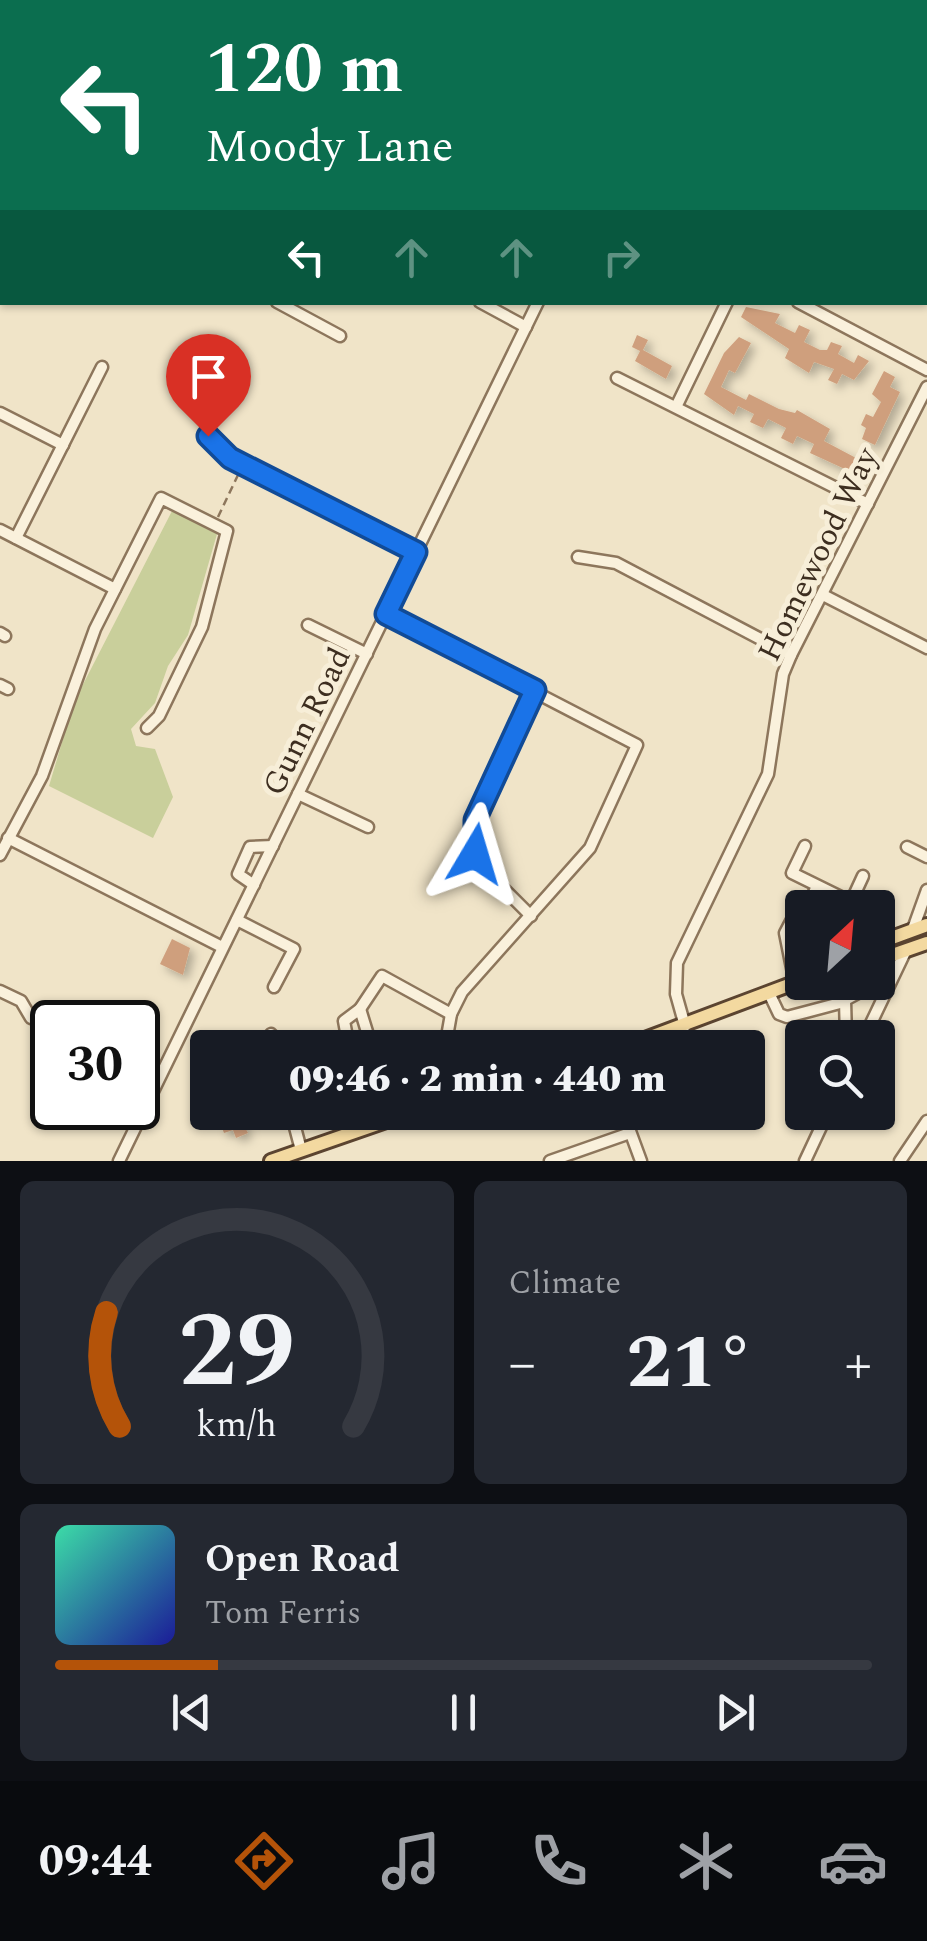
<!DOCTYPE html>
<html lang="en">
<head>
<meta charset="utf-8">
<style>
	body { margin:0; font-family:Spectral,serif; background:#242831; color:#f1f3f6; height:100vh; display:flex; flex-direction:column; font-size:38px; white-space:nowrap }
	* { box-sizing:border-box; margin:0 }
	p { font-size:32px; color:#9ea1a6 }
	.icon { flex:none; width:55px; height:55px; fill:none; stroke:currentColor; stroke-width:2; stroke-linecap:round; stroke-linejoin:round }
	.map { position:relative; height:1161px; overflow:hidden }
	.panel { display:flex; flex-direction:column; gap:20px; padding:20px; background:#0d0f14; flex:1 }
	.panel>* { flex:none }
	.banner { position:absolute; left:0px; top:0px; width:928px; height:305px; box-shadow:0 2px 8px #0004; background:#0b6e4f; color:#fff; overflow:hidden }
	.needle { width:65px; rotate:26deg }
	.tools { position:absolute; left:785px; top:890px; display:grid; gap:20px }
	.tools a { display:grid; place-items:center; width:110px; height:110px; border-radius:10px; background:#171b24; box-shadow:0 2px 8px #0004; font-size:50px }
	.speed { position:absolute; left:30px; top:1000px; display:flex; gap:20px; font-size:50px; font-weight:700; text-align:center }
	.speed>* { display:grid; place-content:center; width:130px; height:130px; border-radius:50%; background:#171b24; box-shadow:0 2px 8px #0004; line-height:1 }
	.speed .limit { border:5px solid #111; border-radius:15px; background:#fff; color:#111 }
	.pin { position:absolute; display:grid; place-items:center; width:85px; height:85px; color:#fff; margin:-102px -42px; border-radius:50% 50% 50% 0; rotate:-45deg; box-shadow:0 0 10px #0007 }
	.pin .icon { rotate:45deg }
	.me { position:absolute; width:110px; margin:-55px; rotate:7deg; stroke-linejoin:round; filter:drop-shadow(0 0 8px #0008) }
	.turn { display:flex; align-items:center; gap:35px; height:210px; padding:0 40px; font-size:45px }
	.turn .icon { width:130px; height:130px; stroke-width:2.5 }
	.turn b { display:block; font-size:70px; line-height:85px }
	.lanes { display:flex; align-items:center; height:95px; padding:0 40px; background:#0003; justify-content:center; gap:50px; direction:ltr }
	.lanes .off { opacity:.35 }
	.big { font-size:75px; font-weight:800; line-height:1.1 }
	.panel .card { flex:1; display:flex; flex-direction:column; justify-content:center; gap:15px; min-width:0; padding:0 35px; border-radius:15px; background:#242831 }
	.panel .dial { align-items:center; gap:0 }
	.dial svg { height:260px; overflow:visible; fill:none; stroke:#363941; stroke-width:7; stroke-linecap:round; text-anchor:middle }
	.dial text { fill:#f1f3f6; stroke:none }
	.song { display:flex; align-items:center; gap:30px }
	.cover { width:120px; height:120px; border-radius:15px; background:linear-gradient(135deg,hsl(160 70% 55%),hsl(240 70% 35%)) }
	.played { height:10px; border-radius:5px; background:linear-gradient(90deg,#b45309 20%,#363941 20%) }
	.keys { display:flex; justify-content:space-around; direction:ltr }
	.heat { display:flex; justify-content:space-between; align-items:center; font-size:55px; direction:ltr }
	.panel .tiles { flex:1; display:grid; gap:20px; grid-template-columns:1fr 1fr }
	.card:last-child { grid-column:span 2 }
	.trip { position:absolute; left:190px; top:1030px; width:575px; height:100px; border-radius:10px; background:#171b24; box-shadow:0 2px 8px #0004; font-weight:800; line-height:100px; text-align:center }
	.menu { display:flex; height:160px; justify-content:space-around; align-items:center; background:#090b0e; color:#9ea1a6 }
	.menu .icon { width:70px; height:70px }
	.menu .on { color:#b45309 }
	.menu b { font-size:45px; color:#f1f3f6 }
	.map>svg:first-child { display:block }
</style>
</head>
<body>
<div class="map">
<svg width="927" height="1161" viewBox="0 0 927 1161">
	<defs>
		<filter id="shadow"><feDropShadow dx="5" dy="5" stdDeviation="5" flood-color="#0004"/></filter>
	</defs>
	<rect width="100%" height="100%" fill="#f0e4c8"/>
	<!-- green -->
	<path fill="#c9cf9b" d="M172,511l45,23 -29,101 -20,31 -13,37 -24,26 5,17 19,3 18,48 -20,41 -104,-52 25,-84z"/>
	<!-- building -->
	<g fill="#cf9f7d" filter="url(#shadow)">
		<path d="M746,307l34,7 -5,9 20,10 4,-8 11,5 -6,12 16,8h7l4,-8 11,4 -4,8 16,9 4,-8 11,6 -15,19 -12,-6 -5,10 -9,-4 6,-11 -20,-7 -5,11 -24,-15 4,-9 -48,-32z"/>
		<path d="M637,335l11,5 -5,10 29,16 -6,13 -31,-18 5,-10 -8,-4z"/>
		<path d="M739,337l12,6 -16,30 -6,-3 -8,17 25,13 3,-6 30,15 16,4 2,-3 33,19 -6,12 32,17 9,8 -5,10 -50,-23 4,-9 -17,-8 -4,8 -12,-6 5,-10 -18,-9 -5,9 -13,-6 4,-8 -16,-8 -4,9 -30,-21 20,-41z"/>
		<path d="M884,371l11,6 -5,10 10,5 -25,53 -13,-6 4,-11 -5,-3 5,-11 7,3 8,-15 -9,-8z"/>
		<path d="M172,939l18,9 -7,27 -23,-11z"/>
		<path d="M226,1112h11l11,21 -12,5 -3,-8 -9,3 -3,-8 9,-5z"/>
	</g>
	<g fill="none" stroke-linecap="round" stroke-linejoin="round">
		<!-- minor casing -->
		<g stroke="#8d765c" stroke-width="15">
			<g id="minor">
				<path d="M15,0l5,2"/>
				<path d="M347,0l5,2"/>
				<path d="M684,2l1,-2"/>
				<path d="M816,2l1,-2"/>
				<path d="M899,2l1,-2"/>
				<path d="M925,125l2,1"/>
				<path d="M0,144l2,2"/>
				<path d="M0,256l2,1"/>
				<path d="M277,302l63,34"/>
				<path d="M480,302l46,25"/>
				<path d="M798,302l129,68"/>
				<path d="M617,378l251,126"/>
				<path d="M676,407l51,-105"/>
				<path d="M0,413l63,32"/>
				<path d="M208,436l22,22 186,94"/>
				<path d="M0,530l115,59"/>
				<path d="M16,538l86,-171"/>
				<path d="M578,557l38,6 175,92"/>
				<path d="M823,595l104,53"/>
				<path d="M386,615l251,130 -47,103 -128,144 -11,22 -6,34"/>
				<path d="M308,625l59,29"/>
				<path d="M0,633l5,3"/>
				<path d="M0,685l8,4"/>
				<path d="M298,794l70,33"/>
				<path d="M8,838l214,109"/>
				<path d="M805,846l-13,27 59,29 12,-26"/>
				<path d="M907,847l20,10"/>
				<path d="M0,855l42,-79 53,-147 66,-131 66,33 -25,96 -43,89 -12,12"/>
				<path d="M254,885l-16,-11 12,-27 23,-1"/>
				<path d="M807,908l10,-22"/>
				<path d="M531,916l-50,-50 -9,-33 63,-143"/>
				<path d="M237,920l57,29 -20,38"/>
				<path d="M913,929l14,-39"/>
				<path d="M795,983l-10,-50 10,-19 7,-2"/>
				<path d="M0,991l21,10 10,17"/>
				<path d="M769,993l10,21 8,3 53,-14 5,-3 -3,-18"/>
				<path d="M360,1009l22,-33 69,38"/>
				<path d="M685,1026l-9,-32 1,-31 91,-189 15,-100 8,-19 136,-268"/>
				<path d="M271,1034l3,14"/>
				<path d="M846,1038l-1,-38 28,-15"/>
				<path d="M864,1038l42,-88"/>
				<path d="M349,1048l-5,-27 16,-12 12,39"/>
				<path d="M291,1112l10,38"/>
				<path d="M623,1112l18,49"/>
				<path d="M119,1161l419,-859"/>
				<path d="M550,1161l80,-28"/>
				<path d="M805,1161l23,-49"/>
				<path d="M900,1161l27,-40"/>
			</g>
		</g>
		<!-- major casing -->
		<g stroke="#5b4430" stroke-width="18">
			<g id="major">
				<path d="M0,10l2,-5"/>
				<path d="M878,943l49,-18"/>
				<path d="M878,960l49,-17"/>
				<path d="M621,1048l181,-68"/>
				<path d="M271,1161l141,-49"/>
			</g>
		</g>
		<!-- path -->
		<path stroke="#8d765c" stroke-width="2.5" stroke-dasharray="8 5" stroke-linecap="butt" d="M218,517l20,-42"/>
		<!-- minor -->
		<use href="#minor" stroke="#faf1dc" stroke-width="10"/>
		<!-- major -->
		<use href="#major" stroke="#f3d9a0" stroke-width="12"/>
	</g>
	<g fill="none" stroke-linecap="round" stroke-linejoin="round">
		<!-- route casing -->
		<g stroke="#114b97" stroke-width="25">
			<path id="route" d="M208,436l22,22 186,94 -30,62 149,76 -60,130v34"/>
		</g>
		<!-- route -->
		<use href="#route" stroke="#1a73e8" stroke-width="18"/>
	</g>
	<g text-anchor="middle" stroke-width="10" stroke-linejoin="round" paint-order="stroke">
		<!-- street labels -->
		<g font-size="32" fill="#3d2e20" stroke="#f7eed8">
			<text transform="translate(817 554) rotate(-64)" y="11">Homewood Way</text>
			<text transform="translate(306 721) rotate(-64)" y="11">Gunn Road</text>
		</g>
	</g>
</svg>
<div class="tools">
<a><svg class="needle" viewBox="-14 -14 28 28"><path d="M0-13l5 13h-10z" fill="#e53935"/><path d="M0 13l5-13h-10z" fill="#9ea1a6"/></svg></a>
<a><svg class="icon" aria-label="search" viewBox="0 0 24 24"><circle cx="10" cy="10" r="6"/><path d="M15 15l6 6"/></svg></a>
</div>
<div class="speed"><div class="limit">30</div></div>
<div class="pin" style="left:208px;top:436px;background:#d93025"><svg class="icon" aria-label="arrive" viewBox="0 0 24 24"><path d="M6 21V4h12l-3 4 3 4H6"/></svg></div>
<svg class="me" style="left:475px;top:854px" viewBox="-20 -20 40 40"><path d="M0-17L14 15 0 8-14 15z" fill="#1a73e8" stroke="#fff" stroke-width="4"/></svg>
<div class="trip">09:46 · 2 min · 440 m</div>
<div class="banner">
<div class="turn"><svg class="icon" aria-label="left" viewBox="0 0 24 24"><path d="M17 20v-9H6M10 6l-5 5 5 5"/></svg><div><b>120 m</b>Moody Lane</div></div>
<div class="lanes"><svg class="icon" aria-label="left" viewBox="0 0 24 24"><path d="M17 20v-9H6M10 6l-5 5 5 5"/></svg><svg class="icon off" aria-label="ahead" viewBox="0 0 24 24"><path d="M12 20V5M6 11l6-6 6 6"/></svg><svg class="icon off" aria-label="ahead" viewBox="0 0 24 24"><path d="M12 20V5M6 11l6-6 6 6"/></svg><svg class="icon off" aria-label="right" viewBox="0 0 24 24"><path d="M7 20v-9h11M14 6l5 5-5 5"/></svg></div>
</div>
</div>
<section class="panel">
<div class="tiles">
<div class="card dial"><svg viewBox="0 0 100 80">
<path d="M14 69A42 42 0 1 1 86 69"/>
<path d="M14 69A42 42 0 0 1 10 34" stroke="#b45309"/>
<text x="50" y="56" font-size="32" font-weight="700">29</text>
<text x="50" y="72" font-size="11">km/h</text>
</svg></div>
<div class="card"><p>Climate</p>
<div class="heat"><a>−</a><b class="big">21°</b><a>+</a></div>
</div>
<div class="card">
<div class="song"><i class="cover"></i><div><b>Open Road</b><p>Tom Ferris</p></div></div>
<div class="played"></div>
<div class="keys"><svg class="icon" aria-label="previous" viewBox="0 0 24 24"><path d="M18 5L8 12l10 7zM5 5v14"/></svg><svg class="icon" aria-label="pause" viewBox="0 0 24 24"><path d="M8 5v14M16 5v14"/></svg><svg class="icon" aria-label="next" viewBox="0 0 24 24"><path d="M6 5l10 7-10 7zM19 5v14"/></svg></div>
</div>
</div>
</section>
<nav class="menu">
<b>09:44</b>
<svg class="icon on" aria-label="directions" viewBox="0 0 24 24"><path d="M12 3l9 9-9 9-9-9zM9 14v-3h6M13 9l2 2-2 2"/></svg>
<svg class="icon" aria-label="music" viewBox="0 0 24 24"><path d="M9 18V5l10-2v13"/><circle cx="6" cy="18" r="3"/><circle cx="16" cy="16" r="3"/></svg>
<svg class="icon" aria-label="phone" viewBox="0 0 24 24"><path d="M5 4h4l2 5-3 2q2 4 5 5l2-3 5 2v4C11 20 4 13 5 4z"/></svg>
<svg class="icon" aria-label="climate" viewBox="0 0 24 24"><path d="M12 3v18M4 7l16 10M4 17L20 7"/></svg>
<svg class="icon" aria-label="car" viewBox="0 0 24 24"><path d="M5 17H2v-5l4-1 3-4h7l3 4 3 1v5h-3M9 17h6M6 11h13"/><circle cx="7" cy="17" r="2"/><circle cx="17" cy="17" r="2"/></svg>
</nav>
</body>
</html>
